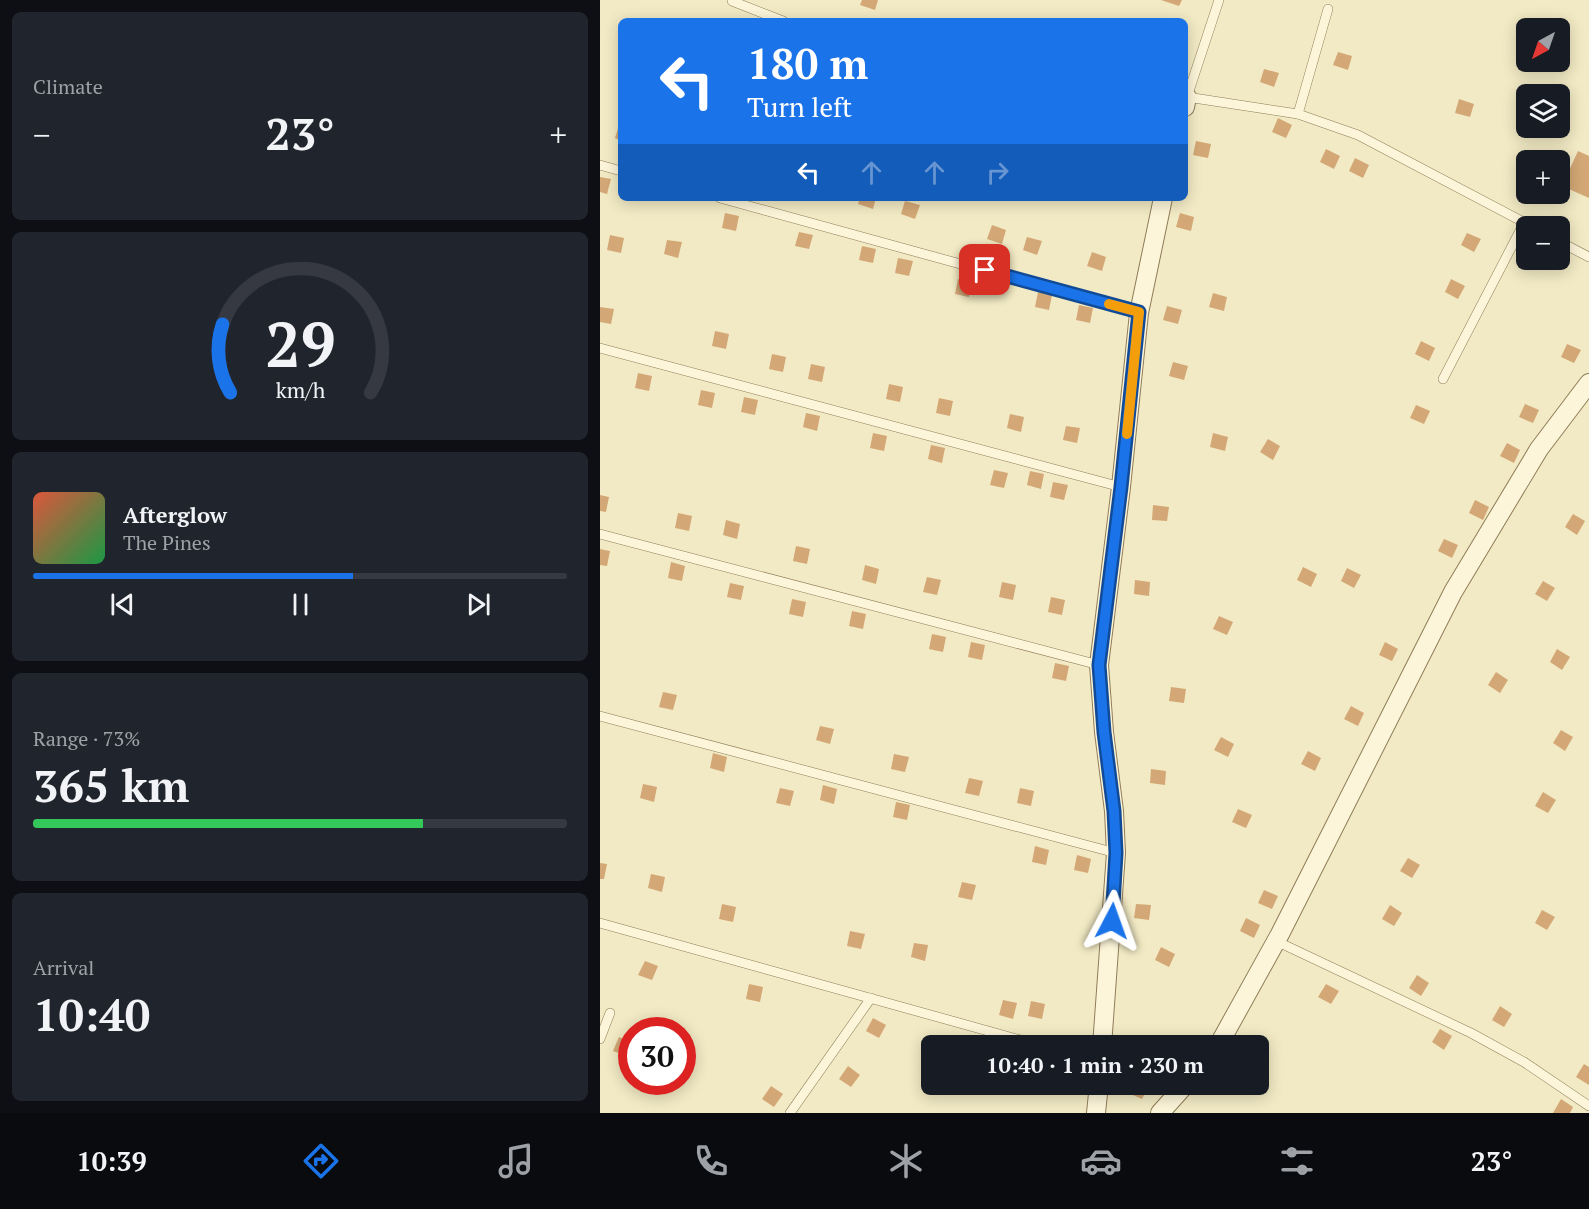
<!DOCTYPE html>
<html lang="en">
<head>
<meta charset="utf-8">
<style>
	body { margin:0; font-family:"PT Serif",serif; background:#20242c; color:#f1f3f6; height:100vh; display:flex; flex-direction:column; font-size:22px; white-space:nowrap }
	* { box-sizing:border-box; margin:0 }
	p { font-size:20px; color:#9ea1a6 }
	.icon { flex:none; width:33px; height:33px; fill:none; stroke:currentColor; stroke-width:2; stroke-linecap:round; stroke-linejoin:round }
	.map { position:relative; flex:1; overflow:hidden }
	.details { display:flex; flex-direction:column; gap:12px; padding:12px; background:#0d0f14; width:600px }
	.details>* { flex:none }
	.hud { position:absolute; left:18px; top:18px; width:570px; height:183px; border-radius:9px; box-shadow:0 3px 15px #0003; background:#1a73e8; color:#fff; overflow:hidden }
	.needle { width:39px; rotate:220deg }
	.buttons { position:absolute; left:916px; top:18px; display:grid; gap:12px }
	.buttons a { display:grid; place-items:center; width:54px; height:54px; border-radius:9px; background:#171b24; box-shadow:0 3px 15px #0003; font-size:30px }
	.speed { position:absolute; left:18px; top:1017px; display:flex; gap:12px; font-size:30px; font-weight:700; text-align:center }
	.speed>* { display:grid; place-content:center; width:78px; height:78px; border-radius:50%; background:#171b24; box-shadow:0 3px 15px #0003; line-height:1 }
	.speed .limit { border:9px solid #d22; background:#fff; color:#111 }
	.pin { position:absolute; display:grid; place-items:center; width:51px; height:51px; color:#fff; margin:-26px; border-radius:12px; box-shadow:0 3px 9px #0006 }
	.me { position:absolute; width:66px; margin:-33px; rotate:4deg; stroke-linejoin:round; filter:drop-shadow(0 0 4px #0008) }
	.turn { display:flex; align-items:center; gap:21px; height:126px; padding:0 30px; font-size:27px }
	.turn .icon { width:78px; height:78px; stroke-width:2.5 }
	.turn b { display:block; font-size:42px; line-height:51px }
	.lanes { display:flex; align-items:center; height:57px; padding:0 30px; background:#0003; justify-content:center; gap:30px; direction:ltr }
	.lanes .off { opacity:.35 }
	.big { font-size:45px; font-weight:800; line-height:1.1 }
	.details .widget { flex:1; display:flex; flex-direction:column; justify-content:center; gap:9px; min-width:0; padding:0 21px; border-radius:9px; background:#20242c }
	.details .dial { align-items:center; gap:0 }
	.dial svg { height:156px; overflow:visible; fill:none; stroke:#363941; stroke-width:7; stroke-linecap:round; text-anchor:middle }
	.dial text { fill:#f1f3f6; stroke:none }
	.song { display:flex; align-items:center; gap:18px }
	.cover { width:72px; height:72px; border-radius:9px; background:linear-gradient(135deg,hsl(10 70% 55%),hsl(140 70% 35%)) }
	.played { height:6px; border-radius:3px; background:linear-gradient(90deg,#1a73e8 60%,#363941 60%) }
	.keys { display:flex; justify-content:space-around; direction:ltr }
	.heat { display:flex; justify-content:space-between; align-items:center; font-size:33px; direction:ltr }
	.charge { height:9px; border-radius:4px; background:linear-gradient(90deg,#34c759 73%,#363941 0) }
	.trip { position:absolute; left:321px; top:1035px; width:348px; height:60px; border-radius:9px; background:#171b24; box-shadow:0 3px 15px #0003; font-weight:800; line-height:60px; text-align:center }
	.menu { display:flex; height:96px; justify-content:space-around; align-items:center; background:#090b0e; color:#9ea1a6 }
	.menu .icon { width:42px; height:42px }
	.menu .selected { color:#1a73e8 }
	.menu b { font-size:27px; color:#f1f3f6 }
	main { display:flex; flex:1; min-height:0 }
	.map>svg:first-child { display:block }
</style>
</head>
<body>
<main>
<section class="details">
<div class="widget"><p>Climate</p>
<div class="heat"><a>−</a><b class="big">23°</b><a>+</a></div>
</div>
<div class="widget dial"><svg viewBox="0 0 100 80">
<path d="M14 69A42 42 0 1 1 86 69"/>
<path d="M14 69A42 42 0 0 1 10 34" stroke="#1a73e8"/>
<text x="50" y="56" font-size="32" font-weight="700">29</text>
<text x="50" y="72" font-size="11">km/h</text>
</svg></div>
<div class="widget">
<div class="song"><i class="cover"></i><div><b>Afterglow</b><p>The Pines</p></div></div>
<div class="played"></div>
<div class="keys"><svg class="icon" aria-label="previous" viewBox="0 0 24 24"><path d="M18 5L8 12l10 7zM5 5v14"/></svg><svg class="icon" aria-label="pause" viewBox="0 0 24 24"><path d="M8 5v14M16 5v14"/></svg><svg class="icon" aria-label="next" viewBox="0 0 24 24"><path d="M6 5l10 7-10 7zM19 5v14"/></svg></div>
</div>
<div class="widget"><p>Range · 73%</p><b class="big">365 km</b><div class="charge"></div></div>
<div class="widget"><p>Arrival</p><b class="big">10:40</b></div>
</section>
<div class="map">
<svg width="989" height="1113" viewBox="0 0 989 1113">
	<rect width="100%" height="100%" fill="#f2eac4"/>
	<!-- building -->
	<g fill="#d4a876">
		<path d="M262,0h16l-3,10 -15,-5z"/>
		<path d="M561,0h21l-3,6z"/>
		<path d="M738,52l14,4 -4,14 -15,-5z"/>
		<path d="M664,69l15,4 -5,14 -14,-5z"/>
		<path d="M859,99l15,5 -4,13 -15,-4z"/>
		<path d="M678,118l14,7 -6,13 -14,-6z"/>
		<path d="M19,125h2v16l-6,-3z"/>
		<path d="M596,141l15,3 -3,14 -15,-3z"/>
		<path d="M726,149l14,7 -6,13 -14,-7z"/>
		<path d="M978,151l11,5v42l-27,-12z"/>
		<path d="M755,158l14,7 -6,13 -14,-7z"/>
		<path d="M0,177l11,2 -4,15 -7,-2z"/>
		<path d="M260,198h16l-3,11 -15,-5z"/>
		<path d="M305,201l15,4 -5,14 -14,-5z"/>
		<path d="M125,213l14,3 -3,15 -14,-3z"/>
		<path d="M580,213l14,4 -3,14 -15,-4z"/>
		<path d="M392,225l14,5 -4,14 -15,-5z"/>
		<path d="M199,232l14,3 -4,14 -14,-3z"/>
		<path d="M867,233l14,6 -7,13 -13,-7z"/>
		<path d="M10,235l14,3 -3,15 -14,-3z"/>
		<path d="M427,237l15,4 -5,14 -14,-5z"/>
		<path d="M67,240l15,2 -4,16 -14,-4z"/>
		<path d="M262,246l14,3 -3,14 -14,-3z"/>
		<path d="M492,252l14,5 -4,14 -15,-5z"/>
		<path d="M298,258l15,3 -4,15 -14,-3z"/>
		<path d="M358,279l14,3 -3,15 -14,-3z"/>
		<path d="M851,279l14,7 -7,13 -13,-7z"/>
		<path d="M438,292l14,3 -3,15 -14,-3z"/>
		<path d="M613,293l14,4 -3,14 -15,-4z"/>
		<path d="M479,305l14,3 -3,15 -14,-3z"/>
		<path d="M567,306l15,4 -4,14 -15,-4z"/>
		<path d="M0,307l14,2 -3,15 -11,-2z"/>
		<path d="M115,331l14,3 -3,15 -14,-3z"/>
		<path d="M821,341l14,7 -6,13 -14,-7z"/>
		<path d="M967,344l14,6 -7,13 -13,-6z"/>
		<path d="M172,354l14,3 -3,15 -14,-3z"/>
		<path d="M573,362l15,4 -4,14 -15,-4z"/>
		<path d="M211,364l14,3 -3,15 -14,-3z"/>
		<path d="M38,373l14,3 -3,15 -14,-3z"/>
		<path d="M289,384l14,3 -3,15 -14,-3z"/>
		<path d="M101,390l14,3 -3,15 -14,-3z"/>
		<path d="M144,397l14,3 -3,15 -14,-3z"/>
		<path d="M339,398l14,3 -3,15 -14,-3z"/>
		<path d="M925,404l14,6 -6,13 -14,-6z"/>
		<path d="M816,405l14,6 -6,13 -14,-6z"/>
		<path d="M206,413l14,3 -3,15 -14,-4z"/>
		<path d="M410,414l14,3 -3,15 -14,-4z"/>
		<path d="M466,426l14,2 -3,15 -14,-3z"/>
		<path d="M273,433l14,3 -3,15 -14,-3z"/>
		<path d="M613,433l15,4 -3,14 -15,-4z"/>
		<path d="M668,439l12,7 -7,14 -13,-8z"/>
		<path d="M907,443l13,7 -6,13 -14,-7z"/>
		<path d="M331,445l14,3 -3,15 -14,-4z"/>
		<path d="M394,470l14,3 -4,15 -14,-3z"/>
		<path d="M430,471l14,3 -3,15 -14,-4z"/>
		<path d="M453,482l15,3 -4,15 -14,-3z"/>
		<path d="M0,495l9,2 -3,15 -6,-1z"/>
		<path d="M875,500l14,7 -6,13 -14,-7z"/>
		<path d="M553,505l16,2 -2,14 -15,-1z"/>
		<path d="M78,513l14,3 -3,15 -14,-3z"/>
		<path d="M973,514l12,7 -8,14 -12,-8z"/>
		<path d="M126,520l14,4 -3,15 -14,-4z"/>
		<path d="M844,539l14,6 -6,13 -14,-7z"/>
		<path d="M196,546l14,3 -3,15 -14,-3z"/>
		<path d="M0,549l10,2 -3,15 -7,-1z"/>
		<path d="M71,562l14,4 -3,15 -14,-3z"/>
		<path d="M265,565l14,4 -3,15 -14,-4z"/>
		<path d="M703,567l14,7 -6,13 -14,-7z"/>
		<path d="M747,568l14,7 -7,13 -13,-7z"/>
		<path d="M327,577l14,3 -4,15 -14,-3z"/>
		<path d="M535,580l15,2 -1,14 -15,-2z"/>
		<path d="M943,581l12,7 -8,13 -12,-7z"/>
		<path d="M402,582l14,3 -3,15 -14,-3z"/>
		<path d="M130,583l14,3 -3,14 -14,-3z"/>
		<path d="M451,597l14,3 -3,15 -14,-3z"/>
		<path d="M192,599l14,3 -3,15 -14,-3z"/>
		<path d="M252,611l14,3 -3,15 -14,-3z"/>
		<path d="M619,616l14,6 -6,13 -14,-6z"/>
		<path d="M332,634l14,3 -3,15 -14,-3z"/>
		<path d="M371,642l14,3 -3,15 -14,-3z"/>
		<path d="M785,642l13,7 -6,12 -13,-6z"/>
		<path d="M957,649l13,8 -8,13 -12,-8z"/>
		<path d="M455,663l14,3 -3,15 -14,-3z"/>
		<path d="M896,672l12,8 -8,13 -12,-8z"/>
		<path d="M571,687l15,2 -2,14 -15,-2z"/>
		<path d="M63,692l14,3 -4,15 -14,-3z"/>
		<path d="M751,706l13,7 -6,13 -14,-7z"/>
		<path d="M220,726l14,3 -4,15 -14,-4z"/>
		<path d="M961,730l12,7 -8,14 -12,-8z"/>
		<path d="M621,737l13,7 -6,13 -14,-7z"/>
		<path d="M708,751l13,7 -6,13 -14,-7z"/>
		<path d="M113,753l14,4 -3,15 -14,-4z"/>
		<path d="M294,754l15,3 -4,15 -14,-3z"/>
		<path d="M551,769l15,2 -1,14 -15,-2z"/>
		<path d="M369,778l14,3 -4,15 -14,-3z"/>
		<path d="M43,784l14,3 -3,15 -14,-4z"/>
		<path d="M223,785l14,4 -3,15 -14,-4z"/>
		<path d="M180,788l14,3 -4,15 -14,-3z"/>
		<path d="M420,788l14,3 -3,15 -14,-3z"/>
		<path d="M943,792l13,8 -8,13 -13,-7z"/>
		<path d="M296,802l14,3 -3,15 -14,-3z"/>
		<path d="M638,809l14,6 -6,13 -14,-6z"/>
		<path d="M435,846l14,4 -3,15 -14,-3z"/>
		<path d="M477,855l14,4 -3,14 -14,-3z"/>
		<path d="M808,858l12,7 -8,13 -12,-7z"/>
		<path d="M0,863l7,1 -3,15h-4z"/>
		<path d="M51,874l14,3 -3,15 -14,-4z"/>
		<path d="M362,882l14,3 -4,15 -14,-3z"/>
		<path d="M664,890l14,6 -6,13 -14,-6z"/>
		<path d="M122,904l14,3 -3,15 -14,-3z"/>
		<path d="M536,904l15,1 -2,15 -15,-2z"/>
		<path d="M790,905l12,8 -8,13 -12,-7z"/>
		<path d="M942,910l13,7 -8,13 -12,-7z"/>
		<path d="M646,918l14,7 -6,13 -14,-7z"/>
		<path d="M250,931l15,3 -4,15 -14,-3z"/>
		<path d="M314,943l14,2 -3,16 -14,-4z"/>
		<path d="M561,947l14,7 -6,13 -14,-7z"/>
		<path d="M45,961l13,5 -6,14 -14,-5z"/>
		<path d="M817,975l12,8 -8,13 -12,-8z"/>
		<path d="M149,984l14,3 -3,15 -14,-3z"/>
		<path d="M726,984l13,7 -8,13 -13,-7z"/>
		<path d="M403,1000l14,3 -4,16 -14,-4z"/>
		<path d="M431,1001l14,3 -3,15 -14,-3z"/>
		<path d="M900,1006l12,8 -8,13 -12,-7z"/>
		<path d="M273,1018l13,7 -7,13 -13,-7z"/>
		<path d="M840,1029l12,7 -8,14 -12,-8z"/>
		<path d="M19,1037l13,5 -5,14 -14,-5z"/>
		<path d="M984,1064l5,3v18l-13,-8z"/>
		<path d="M248,1066l12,9 -9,12 -12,-8z"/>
		<path d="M532,1084l17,2 -7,13 -14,-6z"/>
		<path d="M171,1086l12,8 -9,13 -12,-8z"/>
		<path d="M961,1099l12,8 -3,6h-17z"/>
	</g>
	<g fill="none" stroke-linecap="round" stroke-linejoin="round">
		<!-- lane casing -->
		<g stroke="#8f7c58" stroke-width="10">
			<g id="lane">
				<path d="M619,0l-32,97 111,17 60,21 173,91"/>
				<path d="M132,1l51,20"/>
				<path d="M698,114l30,-105"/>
				<path d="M0,165l21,6"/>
				<path d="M120,198l419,115"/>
				<path d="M960,242l29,15"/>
				<path d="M0,348l521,139"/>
				<path d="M843,379l81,-156"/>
				<path d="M0,534l499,131"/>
				<path d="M0,716l516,137"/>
				<path d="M0,923l442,123"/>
				<path d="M676,941l195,92 53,29 65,44"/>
				<path d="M0,1039l10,-26"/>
				<path d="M190,1113l81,-115"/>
			</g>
		</g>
		<!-- street casing -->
		<g stroke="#8f7c58" stroke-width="20">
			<g id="street">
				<path d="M585,107l2,-10"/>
				<path d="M502,1046l14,-193 -2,-42 -10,-79 -5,-67 22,-178 18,-174 24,-115"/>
				<path d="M618,1046l62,-112 173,-342 86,-143 50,-66"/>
				<path d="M496,1113l3,-29"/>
				<path d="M560,1113l26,-29"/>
			</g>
		</g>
		<!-- lane -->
		<use href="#lane" stroke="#fcf5d9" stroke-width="9"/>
		<!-- street -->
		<use href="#street" stroke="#fcf5d9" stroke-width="18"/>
	</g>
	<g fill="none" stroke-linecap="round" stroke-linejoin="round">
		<!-- route casing -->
		<g stroke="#114b97" stroke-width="15">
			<path id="route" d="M385,270l154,42 -18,175 -22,178 5,67 10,79 2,42 -4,68"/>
		</g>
		<!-- route -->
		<use href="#route" stroke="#1a73e8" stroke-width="10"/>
		<!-- slow -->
		<path stroke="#f59e0b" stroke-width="10" d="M509,304l30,8 -12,122"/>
	</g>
</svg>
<div class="buttons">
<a><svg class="needle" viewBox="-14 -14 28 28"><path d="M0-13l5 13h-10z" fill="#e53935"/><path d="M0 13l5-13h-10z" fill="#9ea1a6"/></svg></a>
<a><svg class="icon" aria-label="layers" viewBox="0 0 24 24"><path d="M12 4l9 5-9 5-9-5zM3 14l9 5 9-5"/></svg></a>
<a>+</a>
<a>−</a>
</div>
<div class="speed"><div class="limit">30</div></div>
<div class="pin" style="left:385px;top:270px;background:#d93025"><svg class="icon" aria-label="arrive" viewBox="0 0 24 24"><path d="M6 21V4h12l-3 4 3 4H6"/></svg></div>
<svg class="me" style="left:512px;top:921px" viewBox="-20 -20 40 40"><path d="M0-17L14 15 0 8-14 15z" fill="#1a73e8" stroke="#fff" stroke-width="4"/></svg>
<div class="trip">10:40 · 1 min · 230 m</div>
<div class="hud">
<div class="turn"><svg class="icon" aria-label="left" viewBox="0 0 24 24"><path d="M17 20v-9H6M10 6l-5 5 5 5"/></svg><div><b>180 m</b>Turn left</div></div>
<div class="lanes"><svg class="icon" aria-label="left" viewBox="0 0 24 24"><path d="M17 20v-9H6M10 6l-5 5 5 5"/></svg><svg class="icon off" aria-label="ahead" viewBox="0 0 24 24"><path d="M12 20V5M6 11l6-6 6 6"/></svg><svg class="icon off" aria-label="ahead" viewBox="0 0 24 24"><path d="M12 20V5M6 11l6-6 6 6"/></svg><svg class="icon off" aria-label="right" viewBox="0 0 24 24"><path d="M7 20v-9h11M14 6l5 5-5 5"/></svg></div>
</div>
</div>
</main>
<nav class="menu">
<b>10:39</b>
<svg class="icon selected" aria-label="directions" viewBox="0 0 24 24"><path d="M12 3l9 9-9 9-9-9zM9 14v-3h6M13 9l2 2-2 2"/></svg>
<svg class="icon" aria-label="music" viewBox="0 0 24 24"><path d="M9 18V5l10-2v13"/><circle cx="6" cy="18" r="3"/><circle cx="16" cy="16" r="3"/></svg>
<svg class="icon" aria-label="phone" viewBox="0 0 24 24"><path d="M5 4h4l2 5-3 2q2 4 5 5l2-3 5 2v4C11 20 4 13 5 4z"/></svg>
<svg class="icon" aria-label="climate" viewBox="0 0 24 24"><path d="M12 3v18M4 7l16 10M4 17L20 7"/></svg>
<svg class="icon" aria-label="car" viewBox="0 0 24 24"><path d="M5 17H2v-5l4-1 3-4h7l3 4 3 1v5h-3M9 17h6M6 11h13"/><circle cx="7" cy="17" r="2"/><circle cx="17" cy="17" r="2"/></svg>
<svg class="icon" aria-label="filters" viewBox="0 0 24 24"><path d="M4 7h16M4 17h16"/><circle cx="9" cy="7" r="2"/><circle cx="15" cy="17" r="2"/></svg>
<b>23°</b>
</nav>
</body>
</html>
